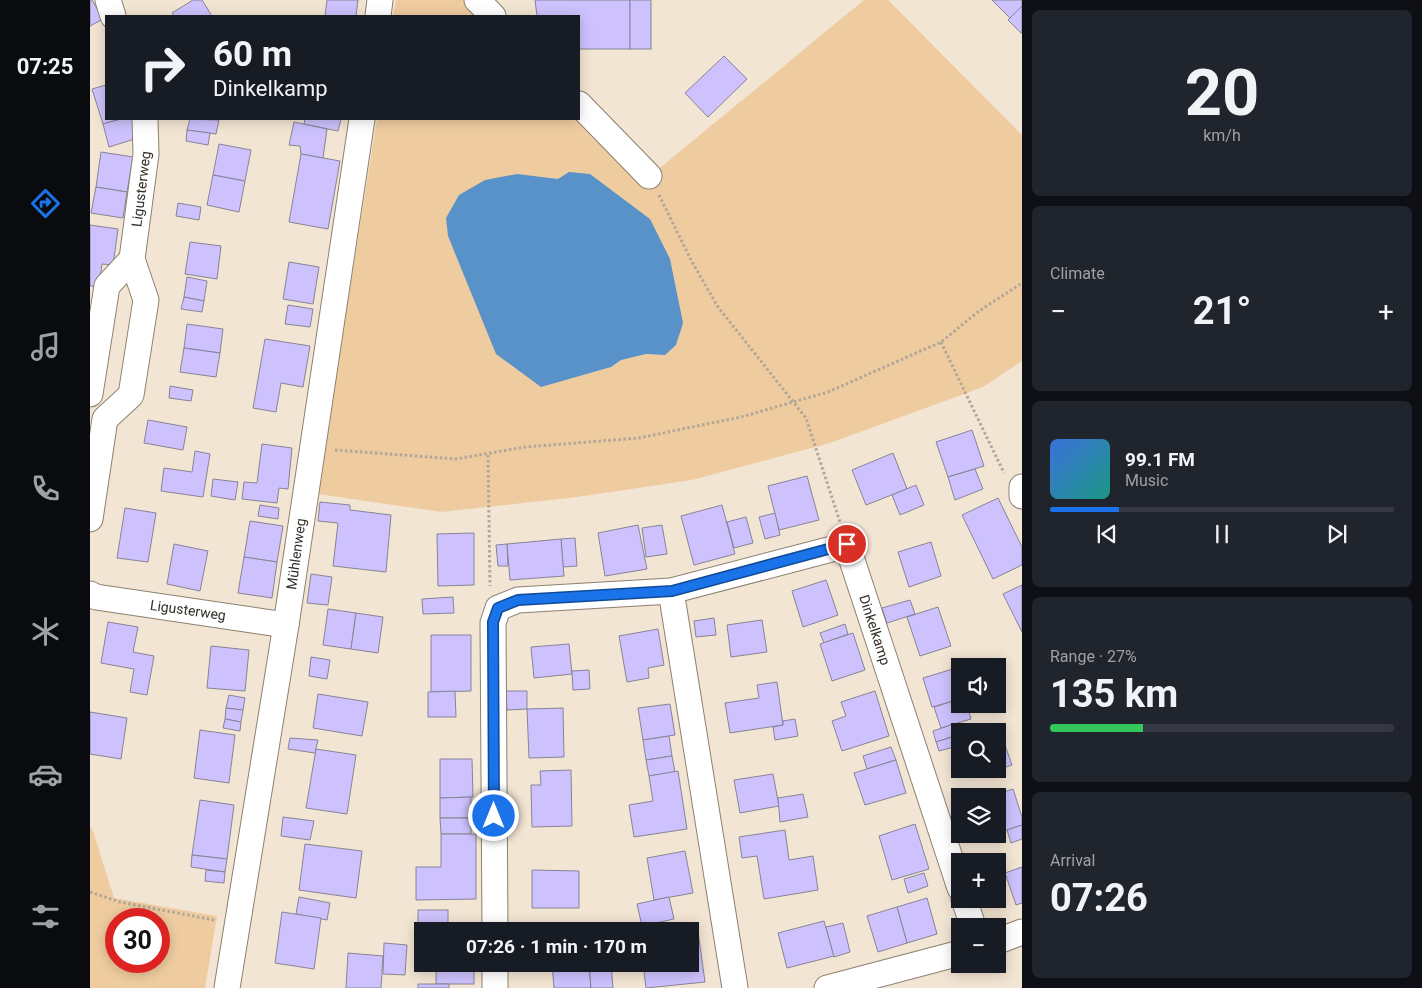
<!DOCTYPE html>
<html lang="en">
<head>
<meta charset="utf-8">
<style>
	body { margin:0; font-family:Roboto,sans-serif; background:#20242c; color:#f1f3f6; height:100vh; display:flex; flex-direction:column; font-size:19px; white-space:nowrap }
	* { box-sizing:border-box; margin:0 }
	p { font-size:16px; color:#9ea1a6 }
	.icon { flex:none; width:28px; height:28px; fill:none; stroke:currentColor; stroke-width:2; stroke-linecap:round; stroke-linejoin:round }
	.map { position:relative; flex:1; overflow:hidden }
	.side { display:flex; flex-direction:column; gap:10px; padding:10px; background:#0d0f14; width:400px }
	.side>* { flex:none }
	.guide { position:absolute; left:15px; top:15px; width:475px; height:105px; border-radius:0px; box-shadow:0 2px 12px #0003; background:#171b24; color:#f1f3f6; overflow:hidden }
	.fabs { position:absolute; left:861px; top:658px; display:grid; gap:10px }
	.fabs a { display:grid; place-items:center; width:55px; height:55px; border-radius:0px; background:#171b24; box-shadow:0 2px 12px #0003; font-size:25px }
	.speed { position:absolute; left:15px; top:908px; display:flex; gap:10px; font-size:25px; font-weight:700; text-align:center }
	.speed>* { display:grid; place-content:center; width:65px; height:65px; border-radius:50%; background:#171b24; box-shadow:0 2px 12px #0003; line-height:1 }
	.speed .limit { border:8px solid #d22; background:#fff; color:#111 }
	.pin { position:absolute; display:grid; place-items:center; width:42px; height:42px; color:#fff; margin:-21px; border:2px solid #fff; border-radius:50%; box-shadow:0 1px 5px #0007 }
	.me { position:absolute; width:55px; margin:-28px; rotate:0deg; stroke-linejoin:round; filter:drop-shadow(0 0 4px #0008) }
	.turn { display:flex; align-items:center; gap:18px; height:105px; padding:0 25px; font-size:22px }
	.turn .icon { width:65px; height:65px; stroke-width:2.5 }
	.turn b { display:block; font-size:35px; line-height:42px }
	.big { font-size:38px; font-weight:700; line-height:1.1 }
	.side .tile { flex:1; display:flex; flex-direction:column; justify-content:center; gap:8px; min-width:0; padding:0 18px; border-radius:8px; background:#20242c }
	.side .dial { align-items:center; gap:0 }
	.dial b { font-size:65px; line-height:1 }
	.song { display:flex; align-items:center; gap:15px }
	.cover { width:60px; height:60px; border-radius:8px; background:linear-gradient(135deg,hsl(220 70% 55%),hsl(170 70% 35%)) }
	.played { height:5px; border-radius:2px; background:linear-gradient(90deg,#1a73e8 20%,#363941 20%) }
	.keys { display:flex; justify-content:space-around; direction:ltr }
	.heat { display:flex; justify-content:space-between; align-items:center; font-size:28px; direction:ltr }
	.charge { height:8px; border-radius:4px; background:linear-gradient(90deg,#34c759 27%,#363941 0) }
	.trip { position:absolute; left:324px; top:922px; width:285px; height:50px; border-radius:0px; background:#171b24; box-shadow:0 2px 12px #0003; font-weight:700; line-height:50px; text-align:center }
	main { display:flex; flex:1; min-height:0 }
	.tab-bar { display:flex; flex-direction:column; width:90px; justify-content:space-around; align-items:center; background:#090b0e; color:#9ea1a6 }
	.tab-bar .icon { width:35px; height:35px }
	.tab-bar .active { color:#1a73e8 }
	.tab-bar b { font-size:22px; color:#f1f3f6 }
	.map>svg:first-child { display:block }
</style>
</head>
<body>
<main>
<nav class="tab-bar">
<b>07:25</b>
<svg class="icon active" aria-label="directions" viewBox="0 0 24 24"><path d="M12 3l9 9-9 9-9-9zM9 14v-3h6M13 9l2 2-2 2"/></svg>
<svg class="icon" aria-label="music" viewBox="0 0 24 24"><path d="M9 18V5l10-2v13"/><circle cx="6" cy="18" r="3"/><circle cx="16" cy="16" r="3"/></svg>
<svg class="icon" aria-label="phone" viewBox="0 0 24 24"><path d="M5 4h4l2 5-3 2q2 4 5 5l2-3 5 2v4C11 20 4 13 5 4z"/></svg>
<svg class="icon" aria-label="climate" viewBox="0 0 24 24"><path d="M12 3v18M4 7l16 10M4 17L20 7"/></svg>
<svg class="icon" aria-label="car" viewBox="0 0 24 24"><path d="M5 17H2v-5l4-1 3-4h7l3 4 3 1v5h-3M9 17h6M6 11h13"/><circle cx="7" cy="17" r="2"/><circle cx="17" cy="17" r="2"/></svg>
<svg class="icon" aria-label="filters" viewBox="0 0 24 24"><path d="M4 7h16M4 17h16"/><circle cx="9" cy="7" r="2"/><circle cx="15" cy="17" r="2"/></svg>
</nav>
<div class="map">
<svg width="932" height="988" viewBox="0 0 932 988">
	<rect width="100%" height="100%" fill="#f3e5d3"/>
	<!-- green -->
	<g fill="#efcca0" fill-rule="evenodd">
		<path d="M306,0h70l16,16h-89z"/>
		<path d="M774,0h24l134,135v226l-39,26 -153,56 -138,37 -115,17 -135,15 -125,-18 60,-375h202l65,62z"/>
		<path d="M0,827l2,1 22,70 103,18 -12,72h-115zM26,919h43v42h-43z"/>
	</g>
	<!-- water -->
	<path fill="#5892c9" d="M479,172l21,2 60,45 20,40 13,64 -7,22 -11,10 -19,-1 -25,6 -10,7 -70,20 -45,-33 -48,-118 -2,-18 13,-23 26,-15 32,-6 41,5z"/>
	<!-- building -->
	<g fill="#cdc2fd" stroke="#878496">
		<path d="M0,0h2l11,19 -13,7z"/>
		<path d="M103,0h9l10,16h-38l-2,-3z"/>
		<path d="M237,0h31l-2,16h-31z"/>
		<path d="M445,0h95v49h-51v-33h-42z"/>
		<rect x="540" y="0" width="21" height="49"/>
		<path d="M902,0h30v6l-12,12z"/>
		<path d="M932,6v27h-1l-13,-13z"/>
		<path d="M634,56l23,23 -39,38 -23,-24z"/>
		<path d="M16,85v34h15l-18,5 -11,-35z"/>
		<path d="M31,119h11l6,19 -29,9 -6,-23z"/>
		<path d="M96,119l33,1 -3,14 -29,-4 3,-11z"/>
		<path d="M215,119h36l-3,12 -34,-7z"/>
		<path d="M204,122l33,7 -4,29 -22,-4 -1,-8 -11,-1z"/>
		<path d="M97,130l23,3 -2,12 -22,-4z"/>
		<path d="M129,144l32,6 -6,31 -32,-6z"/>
		<path d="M11,152l32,5 -6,35 -31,-5z"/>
		<path d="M211,154l39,7 -12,68 -39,-7z"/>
		<path d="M123,175l32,6 -6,31 -32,-7z"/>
		<path d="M6,187l31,5 -4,26 -32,-5z"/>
		<path d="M88,203l23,4 -2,13 -23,-4z"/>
		<path d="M0,225l28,4 -5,36 -11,-1 -3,23 -9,-1z"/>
		<path d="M100,242l31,4 -4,33 -32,-5z"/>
		<path d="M199,262l30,5 -6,37 -30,-5z"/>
		<path d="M97,277l20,4 -3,20 -20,-4z"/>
		<path d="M94,297l20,4 -2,11 -21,-3z"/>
		<path d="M198,305l25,4 -3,18 -25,-3z"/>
		<path d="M97,324l36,5 -3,24 -36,-5z"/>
		<path d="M175,339l45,7 -7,41 -22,-4 -5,29 -23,-4z"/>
		<path d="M94,348l36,5 -4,24 -36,-5z"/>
		<path d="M80,386l23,4 -2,11 -22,-3z"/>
		<path d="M58,420l39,7 -4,23 -39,-7z"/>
		<path d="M882,430l12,36 -36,11 -12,-35z"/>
		<path d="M172,444l30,4 -4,41 -9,-1 -2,15 -35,-4 2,-17 13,1z"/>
		<path d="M105,451l15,3 -7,43 -42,-6 3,-23 28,4z"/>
		<path d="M803,453l14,36 -41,16 -14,-35z"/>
		<path d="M885,469l8,20 -28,11 -7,-23z"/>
		<path d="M717,476l12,44 -40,10 -11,-44z"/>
		<path d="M123,479l25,3 -3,18 -24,-4z"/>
		<path d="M826,485l8,20 -24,10 -8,-20z"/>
		<path d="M908,498l24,49v18l-29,14 -31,-64z"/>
		<path d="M230,502l30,3v5l41,5 -5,57 -53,-6 5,-43 -20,-2z"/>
		<path d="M170,505l19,3 -1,11 -20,-3z"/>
		<path d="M632,505l13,49 -41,11 -13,-49z"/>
		<path d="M35,508l31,5 -8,49 -31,-4z"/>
		<path d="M685,513l5,22 -15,4 -6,-22z"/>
		<path d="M656,517l7,26 -19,5 -7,-26z"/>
		<path d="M160,521l33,5 -6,36 -33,-5z"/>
		<path d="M548,525l9,44 -42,7 -7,-43z"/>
		<path d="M572,525l5,29 -21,3 -4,-29z"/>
		<path d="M384,533v52l-36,1 -1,-52z"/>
		<path d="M485,538l2,28 -14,1 -2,-28z"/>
		<path d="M471,539l3,37 -54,4 -3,-36z"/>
		<path d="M841,542l10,34 -32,11 -11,-35z"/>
		<path d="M84,544l34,7 -8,40 -33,-7z"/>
		<path d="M417,544l1,22h-10l-2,-21z"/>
		<path d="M154,557l33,5 -5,36 -34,-5z"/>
		<path d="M221,574l21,3 -4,28 -21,-2z"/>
		<path d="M736,580l12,35 -35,12 -11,-36z"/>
		<path d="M932,585v47l-19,-38z"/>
		<path d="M363,597l1,16 -31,1 -1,-15z"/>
		<path d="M820,600l5,14 -28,9 -5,-15z"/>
		<path d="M848,607l13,39 -31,10 -13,-39z"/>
		<path d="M238,609l28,4 -5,36 -28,-4z"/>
		<path d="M266,613l27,4 -5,36 -27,-4z"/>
		<path d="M624,618l2,17 -20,2 -2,-16z"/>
		<path d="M672,620l5,32 -36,5 -4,-32z"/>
		<path d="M18,622l30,5 -5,25 21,4 -7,39 -17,-3 4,-23 -33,-6z"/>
		<path d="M755,624l3,10 -24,9 -4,-10z"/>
		<path d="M568,629l6,36 -16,3 1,10 -22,4 -8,-46z"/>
		<path d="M763,633l12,37 -33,11 -12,-37z"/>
		<path d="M341,635h40v56l-40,1z"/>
		<path d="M479,644l3,30 -38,4 -3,-31z"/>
		<path d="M121,646l38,4 -4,41 -38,-3z"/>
		<path d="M221,657l19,3 -3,19 -18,-3z"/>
		<path d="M866,668l4,14v17l-28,8 -9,-29z"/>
		<path d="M499,670l1,19 -17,1 -1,-19z"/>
		<path d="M687,682l6,43 -53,8 -5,-30 34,-5 -2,-13z"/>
		<path d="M365,691l1,26h-28v-25z"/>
		<path d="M416,691h21v18l-20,1z"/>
		<path d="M785,691l14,45 -47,15 -10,-30 14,-5 -5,-14z"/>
		<path d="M228,694l50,8 -6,34 -49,-8z"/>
		<path d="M139,695l16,3 -2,12 -17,-2z"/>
		<path d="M870,699v5h7l4,15 -30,9 -7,-21z"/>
		<path d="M580,704l5,31 -32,5 -5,-32z"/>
		<path d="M136,708l17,2 -2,12 -16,-3z"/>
		<path d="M473,708l1,49 -35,1 -2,-49z"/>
		<path d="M0,712l37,6 -6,41 -31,-5z"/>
		<path d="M135,719l16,3 -1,9 -17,-3z"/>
		<path d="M705,719l3,17 -23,4 -2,-13 10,-2v-4z"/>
		<path d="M864,724l3,11 -21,7 -3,-11z"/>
		<path d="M110,730l35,5 -6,48 -35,-5z"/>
		<path d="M911,734l11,31 -38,13 -3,-9h27v-34z"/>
		<path d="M579,736l3,20 -26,4 -3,-20z"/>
		<path d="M862,737l2,10 -15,4 -3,-9z"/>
		<path d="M200,738l28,2 -3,13 -27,-4z"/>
		<path d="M801,747l5,13 -29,9 -4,-13z"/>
		<path d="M226,749l40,6 -9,59 -41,-6z"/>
		<path d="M582,756l3,16 -26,4 -3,-16z"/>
		<path d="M350,759h32l1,38 -33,1z"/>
		<path d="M806,760l10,33 -41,12 -11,-32z"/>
		<path d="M481,770l1,56 -40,1 -1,-42h10l-1,-14z"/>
		<path d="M588,771l9,58 -53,8 -5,-32 24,-4 -4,-25z"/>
		<path d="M683,774l6,32 -39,7 -6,-33z"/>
		<path d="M923,789l9,28v8l-24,8v-37h-8z"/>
		<path d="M713,794l5,23 -28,5 -2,-24z"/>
		<path d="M381,797v21h-31v-20z"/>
		<path d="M110,800l34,5 -7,54 -35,-4z"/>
		<path d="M193,817l31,4 -4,19 -29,-4z"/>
		<path d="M350,818h31v16h-30z"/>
		<path d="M825,824l14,45 -37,11 -13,-44z"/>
		<path d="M932,825v14l-11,4 -4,-13z"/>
		<path d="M695,830l4,30 24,-4 5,34 -54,9 -7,-43 -15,2 -3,-21z"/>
		<path d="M351,834h35v65l-60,1v-33h25z"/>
		<path d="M215,844l57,7 -6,47 -57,-8z"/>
		<path d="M595,851l8,42 -39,7 -7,-42z"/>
		<path d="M102,855l35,4 -2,13 -34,-5z"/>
		<path d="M932,867v36l-6,2 -11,-32z"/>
		<path d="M116,870l19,2 -1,11 -19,-2z"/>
		<path d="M442,870l47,1v37h-47z"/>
		<path d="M834,873l4,13 -20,7 -4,-14z"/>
		<path d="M209,897l31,6 -3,17 -31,-6z"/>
		<path d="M579,897l5,22 -32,7 -5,-22z"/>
		<path d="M837,898l10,36 -30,9 -10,-36z"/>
		<path d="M807,907l10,36 -29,9 -11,-36z"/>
		<rect x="328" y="910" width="30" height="16"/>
		<path d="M192,912l39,6 -7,51 -39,-6z"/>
		<path d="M734,921l10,35 -47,12 -9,-35z"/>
		<path d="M753,923l7,29 -16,5 -8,-30z"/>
		<path d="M607,924l8,58 -59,6 -3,-24h47v-33l-37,-1z"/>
		<rect x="346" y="926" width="38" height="5"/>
		<path d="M294,943l23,2 -2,30 -22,-1z"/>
		<path d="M258,953l35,3 -2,32h-35z"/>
		<rect x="346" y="964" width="38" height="20"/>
		<path d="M462,964h37l2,24h-37z"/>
		<path d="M499,964h22l2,24h-22z"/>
		<rect x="328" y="984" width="31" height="4"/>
	</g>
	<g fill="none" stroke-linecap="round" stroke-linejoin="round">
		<!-- minor casing -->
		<g stroke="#8d8070" stroke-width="27">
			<g id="minor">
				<path d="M18,0l5,16"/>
				<path d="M387,0l16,16"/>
				<path d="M288,16l2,-16"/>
				<path d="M489,104l70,72"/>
				<path d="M0,394l17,-108 25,-27"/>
				<path d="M932,487v9"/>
				<path d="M0,519l15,-100 26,-24 15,-95 -14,-41 14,-105 -1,-35"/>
				<path d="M581,591l64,397"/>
				<path d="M0,594l6,3 190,28"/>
				<path d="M874,899l9,27"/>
				<path d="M405,931l-2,-308 5,-15 20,-8 153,-9 176,-46 113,343"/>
				<path d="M908,941l24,-9"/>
				<path d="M405,964v24"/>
				<path d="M137,988l59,-363 76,-506"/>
				<path d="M737,988l133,-35"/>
			</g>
		</g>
		<!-- path -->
		<g stroke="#b1a697" stroke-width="3" stroke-dasharray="2.5 2.5" stroke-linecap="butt">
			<path d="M569,195l33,67 26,45 88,111 34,104"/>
			<path d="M851,342l63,131"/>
			<path d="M245,450l121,9 69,-12 114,-9 102,-21 87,-25 113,-50 38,-31 43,-28"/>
			<path d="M398,455l2,131"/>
			<path d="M0,892l30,10 94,18"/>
		</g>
		<!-- minor -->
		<use href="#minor" stroke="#fff" stroke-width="25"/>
	</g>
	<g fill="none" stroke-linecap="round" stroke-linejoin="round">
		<!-- route casing -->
		<g stroke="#114b97" stroke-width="12">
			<path id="route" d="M404,816l-1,-194 5,-14 20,-8 154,-9 175,-47"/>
		</g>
		<!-- route -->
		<use href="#route" stroke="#1a73e8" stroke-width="9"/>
	</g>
	<g text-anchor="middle" stroke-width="4.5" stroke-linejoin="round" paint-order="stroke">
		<!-- street labels -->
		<g font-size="14" fill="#332e27" stroke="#fff">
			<text transform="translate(51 189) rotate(-83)" y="5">Ligusterweg</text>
			<text transform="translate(206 554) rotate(-82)" y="5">Mühlenweg</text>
			<text transform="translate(98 610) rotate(8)" y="5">Ligusterweg</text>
			<text transform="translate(785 630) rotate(72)" y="5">Dinkelkamp</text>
		</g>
	</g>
</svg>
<div class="fabs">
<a><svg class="icon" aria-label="sound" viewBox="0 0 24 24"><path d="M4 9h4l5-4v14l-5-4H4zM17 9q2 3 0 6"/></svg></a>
<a><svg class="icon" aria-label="search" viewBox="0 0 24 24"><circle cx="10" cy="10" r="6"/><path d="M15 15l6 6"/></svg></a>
<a><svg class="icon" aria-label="layers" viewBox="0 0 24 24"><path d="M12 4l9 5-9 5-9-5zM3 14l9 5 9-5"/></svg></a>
<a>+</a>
<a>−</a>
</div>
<div class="speed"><div class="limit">30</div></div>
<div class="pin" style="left:757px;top:544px;background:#d93025"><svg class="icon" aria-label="arrive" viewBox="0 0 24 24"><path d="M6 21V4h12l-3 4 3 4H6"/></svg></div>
<svg class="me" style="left:404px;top:816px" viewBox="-20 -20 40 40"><circle r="17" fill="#1a73e8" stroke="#fff" stroke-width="3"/><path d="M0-11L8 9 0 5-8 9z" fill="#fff"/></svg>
<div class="trip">07:26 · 1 min · 170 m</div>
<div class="guide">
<div class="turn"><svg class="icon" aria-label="right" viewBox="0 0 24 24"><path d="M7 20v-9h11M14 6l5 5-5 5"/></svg><div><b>60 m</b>Dinkelkamp</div></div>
</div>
</div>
<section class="side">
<div class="tile dial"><b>20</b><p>km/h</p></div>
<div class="tile"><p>Climate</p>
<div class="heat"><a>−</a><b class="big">21°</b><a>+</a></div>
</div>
<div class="tile">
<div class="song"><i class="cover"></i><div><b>99.1 FM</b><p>Music</p></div></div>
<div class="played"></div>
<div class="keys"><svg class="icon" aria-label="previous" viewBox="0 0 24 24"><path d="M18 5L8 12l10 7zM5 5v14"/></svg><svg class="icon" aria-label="pause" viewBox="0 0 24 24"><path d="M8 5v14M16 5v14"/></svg><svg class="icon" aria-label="next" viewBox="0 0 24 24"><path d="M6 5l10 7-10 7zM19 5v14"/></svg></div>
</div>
<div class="tile"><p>Range · 27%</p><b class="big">135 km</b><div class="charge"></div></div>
<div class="tile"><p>Arrival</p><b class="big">07:26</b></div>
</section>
</main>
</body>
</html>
